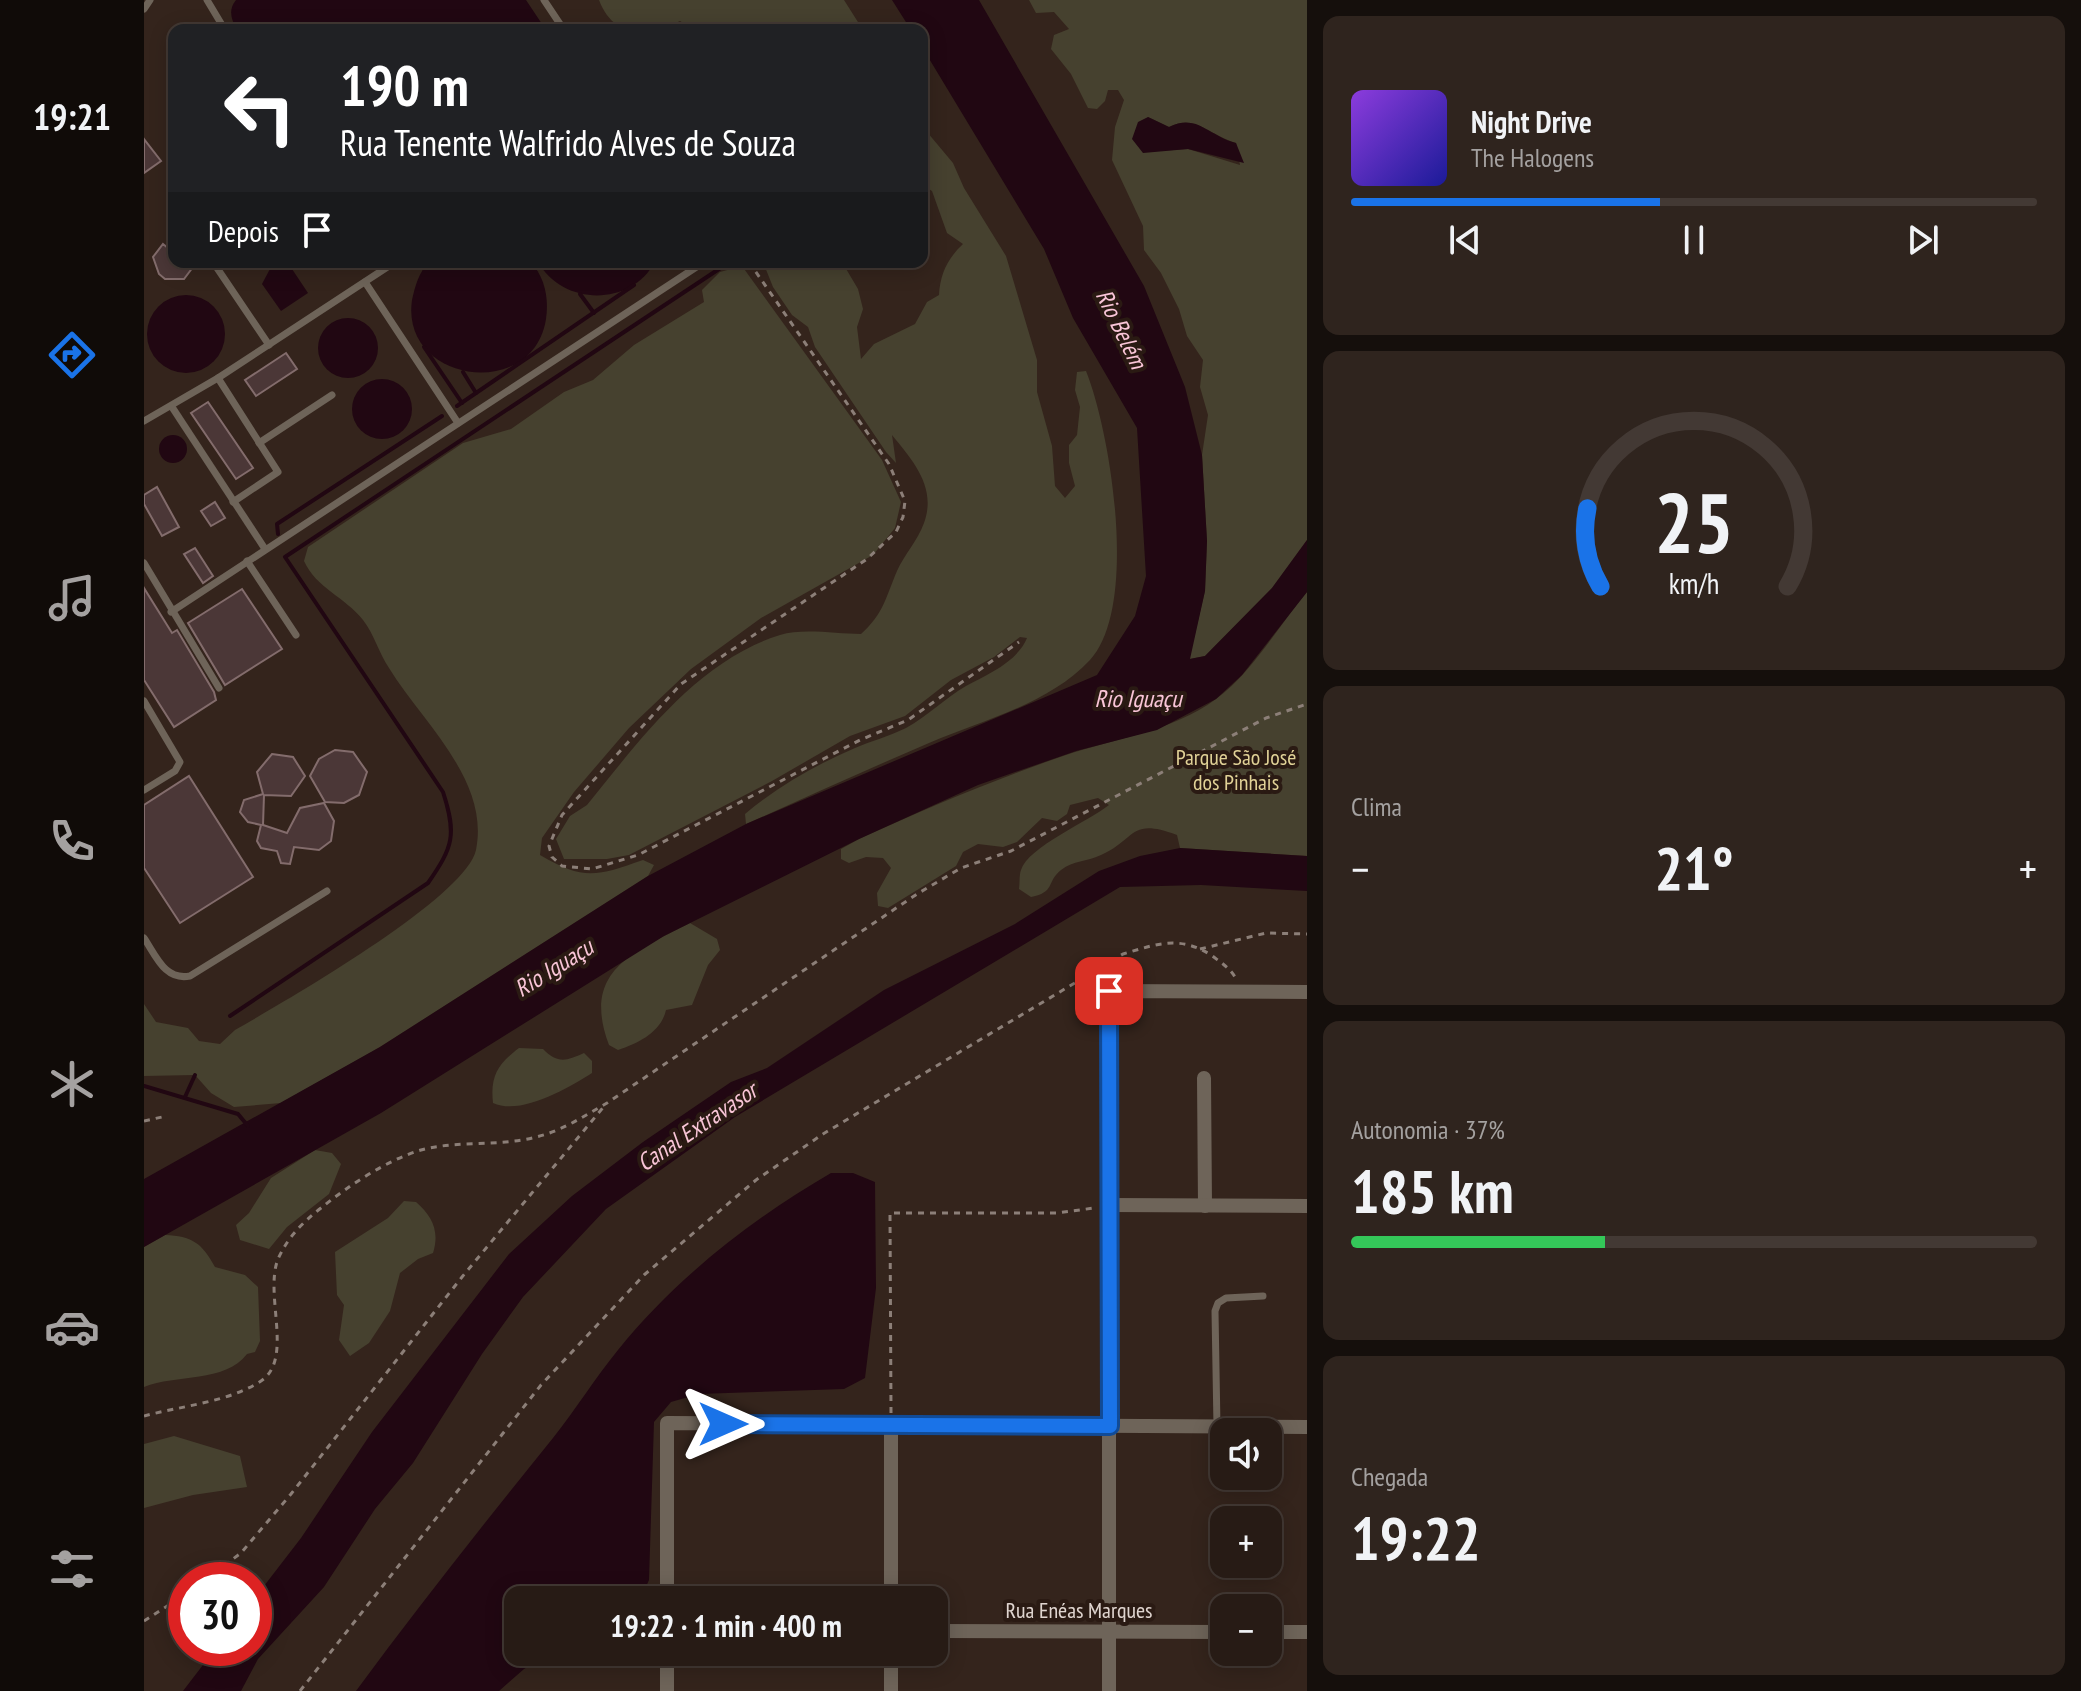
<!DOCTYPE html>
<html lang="pt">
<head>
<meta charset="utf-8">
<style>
	body { margin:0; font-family:"PT Sans Narrow",sans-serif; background:#2f241e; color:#f1f3f6; height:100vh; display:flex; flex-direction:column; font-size:30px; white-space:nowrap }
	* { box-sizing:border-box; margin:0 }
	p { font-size:26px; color:#a4a1a0 }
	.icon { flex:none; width:44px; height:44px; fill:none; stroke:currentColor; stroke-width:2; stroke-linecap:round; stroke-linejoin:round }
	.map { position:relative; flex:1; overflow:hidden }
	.side { display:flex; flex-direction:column; gap:16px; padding:16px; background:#150f0c; width:774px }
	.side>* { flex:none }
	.top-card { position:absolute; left:24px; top:24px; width:760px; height:244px; border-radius:16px; box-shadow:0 4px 20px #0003,0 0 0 2px #433934; background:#202124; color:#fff; overflow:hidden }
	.controls { position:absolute; left:1066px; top:1418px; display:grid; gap:16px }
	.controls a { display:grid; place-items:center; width:72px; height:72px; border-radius:16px; background:#271b15; box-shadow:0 4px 20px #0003,0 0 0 2px #433934; font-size:40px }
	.speed { position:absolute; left:24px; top:1562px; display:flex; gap:16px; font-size:40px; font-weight:700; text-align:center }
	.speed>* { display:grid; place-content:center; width:104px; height:104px; border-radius:50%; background:#271b15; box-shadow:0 4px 20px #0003,0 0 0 2px #433934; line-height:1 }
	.speed .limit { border:12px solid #d22; background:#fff; color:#111 }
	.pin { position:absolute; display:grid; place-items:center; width:68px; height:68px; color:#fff; margin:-34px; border-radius:16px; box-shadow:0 4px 12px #0006 }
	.me { position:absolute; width:88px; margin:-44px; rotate:90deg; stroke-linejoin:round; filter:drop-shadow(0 0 6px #0008) }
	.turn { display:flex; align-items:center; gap:28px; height:168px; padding:0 40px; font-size:36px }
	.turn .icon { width:104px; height:104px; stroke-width:2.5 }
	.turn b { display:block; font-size:56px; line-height:68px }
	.then { display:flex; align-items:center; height:76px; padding:0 40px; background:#0003; gap:16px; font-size:30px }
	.big { font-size:60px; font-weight:600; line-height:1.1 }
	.side .card { flex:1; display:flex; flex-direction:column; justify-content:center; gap:12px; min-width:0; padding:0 28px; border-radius:16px; background:#2f241e }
	.side .dial { align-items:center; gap:0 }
	.dial svg { height:208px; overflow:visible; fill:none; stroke:#433934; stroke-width:7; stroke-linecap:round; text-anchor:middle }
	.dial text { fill:#f1f3f6; stroke:none }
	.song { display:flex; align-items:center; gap:24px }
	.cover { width:96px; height:96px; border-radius:12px; background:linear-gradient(135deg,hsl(270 70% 55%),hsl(240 70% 35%)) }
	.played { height:8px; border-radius:4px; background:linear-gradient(90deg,#1a73e8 45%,#433934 45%) }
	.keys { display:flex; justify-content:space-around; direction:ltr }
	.heat { display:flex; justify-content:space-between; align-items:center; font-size:44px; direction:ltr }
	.charge { height:12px; border-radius:6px; background:linear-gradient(90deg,#34c759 37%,#433934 0) }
	.trip { position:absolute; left:360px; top:1586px; width:444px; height:80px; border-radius:16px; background:#271b15; box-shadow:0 4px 20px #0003,0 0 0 2px #433934; font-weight:600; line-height:80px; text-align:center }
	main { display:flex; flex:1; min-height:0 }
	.menu { display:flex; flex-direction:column; width:144px; justify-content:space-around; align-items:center; background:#100b08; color:#a4a1a0 }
	.menu .icon { width:56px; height:56px }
	.menu .current { color:#1a73e8 }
	.menu b { font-size:36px; color:#f1f3f6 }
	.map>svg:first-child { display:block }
</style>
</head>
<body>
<main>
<nav class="menu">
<b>19:21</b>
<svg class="icon current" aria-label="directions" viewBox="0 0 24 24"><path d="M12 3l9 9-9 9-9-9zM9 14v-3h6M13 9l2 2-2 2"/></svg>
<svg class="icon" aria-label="music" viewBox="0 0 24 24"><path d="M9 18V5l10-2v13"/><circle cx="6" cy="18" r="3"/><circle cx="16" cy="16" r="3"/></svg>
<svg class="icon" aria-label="phone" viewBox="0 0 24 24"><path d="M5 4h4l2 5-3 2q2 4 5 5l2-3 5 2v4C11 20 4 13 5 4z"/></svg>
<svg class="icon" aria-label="climate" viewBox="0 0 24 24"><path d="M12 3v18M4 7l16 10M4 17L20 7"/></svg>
<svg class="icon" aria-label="car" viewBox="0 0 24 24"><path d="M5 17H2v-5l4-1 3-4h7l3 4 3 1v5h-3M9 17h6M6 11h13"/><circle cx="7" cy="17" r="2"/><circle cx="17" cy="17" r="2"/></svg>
<svg class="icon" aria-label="filters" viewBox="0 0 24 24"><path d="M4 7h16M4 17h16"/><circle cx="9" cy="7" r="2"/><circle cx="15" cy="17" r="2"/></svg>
</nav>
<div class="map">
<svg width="1163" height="1691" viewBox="0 0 1163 1691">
	<rect width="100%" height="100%" fill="#34241c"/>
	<!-- green -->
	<g fill="#46412f" fill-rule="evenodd">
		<path d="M455,0h245l19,30h-169l-14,-9c-33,16 -66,18 -81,-21z"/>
		<path d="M885,0h278v540l-35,48 -67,68 -16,3 16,-68 2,-50 -5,-86 6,-40 -8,-28 3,-27 -16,-24 -8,-27 -18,-36 -17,-23 -1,-24 -31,-66 3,-33 9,-27 -6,-10h-10l-3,11 -8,8 -9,-1 -17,-34 -20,-25 3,-14 15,-6 -15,-17 -18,1zM1004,117l21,10c26,-13 40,8 67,16l4,22 -52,-16 -45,3z"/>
		<path d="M778,126l31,37 11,25 42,68 31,104v32l15,54 3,40 10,12 10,-12 -6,-23v-18l8,-10 3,-28 -5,-17 2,-18 9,-1c25,62 53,236 4,289 -41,44 -107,60 -161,83 -61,26 -122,54 -183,81l-1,-10c32,-27 70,-49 110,-66 16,-7 35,-12 51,-20 22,-12 39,-30 60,-42 22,-12 51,-24 61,-48l-7,-1 -26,20 -43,23 -46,36 -55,20 -78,45 -143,74 -22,4h-43l-8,-20 14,-23 17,-11c52,-64 110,-144 193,-170 23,-7 56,-1 81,-1 23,-21 24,-35 36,-63 7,-16 21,-31 27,-48 13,-36 -11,-62 -32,-88l4,28 -10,-11 -71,-105 -7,-20 -16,-12 -19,-28 -10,-25h79l16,27 5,20 -6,18 4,32 13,-15 41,-20 12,-22 12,-7c1,-21 9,-37 24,-51l-16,-11 -15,-42 -10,-6z"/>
		<path d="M598,266l140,194 19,42 -6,26 -22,27 -112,63 -70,51 -62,59 -55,64 -32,46 -2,17c44,26 57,21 103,5l11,5 -6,11 -268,171 -99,56 -47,4 -23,-14 -16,-18 -51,1v-72l12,18 32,6 11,13 21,3 15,-14c47,-27 231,-132 241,-180 14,-70 -54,-128 -87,-182 -10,-15 -15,-34 -26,-48 -18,-23 -47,-32 -59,-59l4,-14 155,-104 48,-14 53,-37 29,-12 41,-35 70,-43 -2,-12 18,-18z"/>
		<path d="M1163,592v264l-127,-8 -3,-13c-48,-18 -40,4 -76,20 -15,7 -27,5 -40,15 -15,12 -5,22 -30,27l-12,-8c1,-6 0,-14 2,-19 7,-23 68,-49 88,-65l-11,-7 -28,7 -3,9 -10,7 -15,-3 -25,24 -14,5 -25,-3 -15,8 -7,14 -68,42 -10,-2 -1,-13 14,-25 -8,-10 -17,-1 -17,6 -8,-4v-10l18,-10c68,-31 134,-59 204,-83 52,-18 108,-24 153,-57 37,-27 62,-73 91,-107z"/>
		<path d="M546,923l27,16 3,11 -12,15 -16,40 -26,5c-5,22 -27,33 -48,40l-9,-5c-28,-74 24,-93 81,-122z"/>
		<path d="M375,1048l24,1c15,15 23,12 41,4l8,8v12c-24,15 -71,43 -99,30 -3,-27 5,-39 26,-55z"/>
		<path d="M171,1150l17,3 9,11 -12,30 -42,33 -18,22 -29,-9 -4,-15 13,-12 22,-35z"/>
		<path d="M260,1201l12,1c16,14 24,29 17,51l-15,6 -18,14 -10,38 -21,32 -19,13 -11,-16 5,-35 -7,-10 -2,-43 53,-34z"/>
		<path d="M21,1235c27,1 37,8 50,32l30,8 13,12 2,54 -5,11 -8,2c-22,29 -71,20 -103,33v-140z"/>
		<path d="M30,1436l66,20 7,31 -54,8 -49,13v-64z"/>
	</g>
	<!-- water -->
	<g fill="#210712">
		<path d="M92,0h290l20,30h-309c-6,-11 -9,-20 -1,-30z"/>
		<path d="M748,0h87l165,286 41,101 17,68 5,86 -2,50 -15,68 15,-3 67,-68 35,-48v52l-65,83 -26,24 -59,31 -81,21 -98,34 -119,54 -195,97 -283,177 -237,134v-68l236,-132 268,-171 98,-52 351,-149 38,-59 11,-40 -9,-148 -64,-110 -29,-69 -122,-202v-17h-11z"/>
		<path d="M1004,117l21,10c28,-14 38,8 67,16l8,20 -56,-14 -45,4 -11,-14 6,-17z"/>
		<path d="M285,262h101c15,14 19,37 16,57 -13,83 -146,64 -134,-19 3,-14 7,-28 17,-38z"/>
		<path d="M394,262h117c-25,45 -92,44 -117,0z"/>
		<path d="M146,266l18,27 -27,18 -19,-27 9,-17z"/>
		<circle cx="42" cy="334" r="39"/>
		<circle cx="204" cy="348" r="30"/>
		<circle cx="238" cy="409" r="30"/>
		<circle cx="29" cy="449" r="14"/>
		<path d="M1036,848l127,8v35l-106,-6 -81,2 -385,230 -129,92 -83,88 -41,57 -69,109 -38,46 -51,78 -66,72 -17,32h-58l33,-43h38v-49l47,-61 71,-106 137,-178 63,-58 71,-54 88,-60 36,-14 117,-78 131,-66 84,-53 41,-15z"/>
		<path d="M687,1173h22l22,9 1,106 -11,90 -21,11 -145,5 -28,8 -17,20 -5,158 -9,20h-122v52h35l-29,17 -25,22h-143c64,-87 130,-170 197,-253 23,-29 42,-60 65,-88 58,-72 134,-131 213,-177z"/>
	</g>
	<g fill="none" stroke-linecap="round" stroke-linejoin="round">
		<!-- stream -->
		<g stroke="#210712" stroke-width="4">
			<path d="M124,262l3,5"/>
			<path d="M436,294l14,19"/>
			<path d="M280,347l38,56"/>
			<path d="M319,372l13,21"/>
			<path d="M313,406l177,-121"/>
			<path d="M134,534l-1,-10 165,-108"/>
			<path d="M86,1016l198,-133c25,-36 29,-48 15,-91l-158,-235 437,-290 3,-5"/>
			<path d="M0,1086l94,28 10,12"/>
			<path d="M41,1097l10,-22"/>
		</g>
	</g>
	<!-- building -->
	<g fill="#4b3737" stroke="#836c6c" stroke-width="2">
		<path d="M0,139l17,22 -17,12z"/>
		<path d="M19,244l11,9v9h12l7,5 -9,12h-19l-6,-5 -6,-17z"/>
		<path d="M142,353l11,16 -41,27 -11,-16z"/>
		<path d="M64,402l45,66 -17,11 -45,-66z"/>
		<path d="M13,487l22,40 -17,9 -18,-32v-9z"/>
		<path d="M71,502l10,16 -14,8 -10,-15z"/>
		<path d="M51,548l18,28 -10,7 -19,-29z"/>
		<path d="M0,588l28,45 5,-3 37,62 2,8 -42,27 -30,-47z"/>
		<path d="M98,589l40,60 -57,36 -37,-62z"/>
		<path d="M191,750l18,2 14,20 -8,23 -15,8 -19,-1 -15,-26 9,-17z"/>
		<path d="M128,754l21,3 12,19 -14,20 -27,-1 -1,30 24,8 13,-25 24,-5 10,18 -3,20 -12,9 -25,-3 -4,17 -9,-1 -4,-12 -16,-3 -4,-7 4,-16 -13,-3 -8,-10 4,-12 19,-6 -6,-22z"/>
		<path d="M45,776l64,101 -73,46 -36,-55v-63z"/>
	</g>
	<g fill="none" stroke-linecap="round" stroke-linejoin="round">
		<!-- path -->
		<g stroke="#8c7f78" stroke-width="3" stroke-dasharray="6 6" stroke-linecap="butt">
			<path d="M605,262l140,202 16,37 -2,16 -7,15 -29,27 -186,125 -119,131 -13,31 3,11 10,9 30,3 46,-14 222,-115 48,-20 111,-78"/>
			<path d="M1056,949l66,-16 41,1"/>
			<path d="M0,1121l18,-4"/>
			<path d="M747,1413l-1,-200h167l37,-5"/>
			<path d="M0,1416c37,-10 85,-14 117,-35 33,-22 3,-86 17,-122 10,-22 24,-36 43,-51 27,-22 66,-48 100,-58 37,-10 78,-3 115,-13 26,-6 48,-21 71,-34l310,-209 44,-26 50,-17 255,-133 41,-14"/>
			<path d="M61,1580l36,-27 50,-59 171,-217 144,-173"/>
			<path d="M0,1621l42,-27"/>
			<path d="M156,1691l241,-306 103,-110 112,-95 67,-46 300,-180c34,-10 56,-19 88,1 9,7 18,12 24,22"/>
		</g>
		<!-- lane -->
		<g stroke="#6e6459" stroke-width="7">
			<path d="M63,0l18,30"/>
			<path d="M400,0l20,30"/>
			<path d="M0,9l6,-9"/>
			<path d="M69,262l56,83"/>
			<path d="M221,282l93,141"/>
			<path d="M74,378l60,94 -45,30"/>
			<path d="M28,407l93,142"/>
			<path d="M0,421l74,-43 177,-116"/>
			<path d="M115,443l73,-48"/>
			<path d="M103,561l49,74"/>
			<path d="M0,563l75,125"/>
			<path d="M27,612l533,-350"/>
			<path d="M0,701l36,61 -5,9 -31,19"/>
			<path d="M0,938c12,18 21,43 46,38l137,-85"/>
			<path d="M1073,1427l-2,-116 3,-8 8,-5 37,-2"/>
		</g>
		<!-- street -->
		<g stroke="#6e6459" stroke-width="14">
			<path d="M1060,1078l1,128"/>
			<path d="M966,1205l197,1"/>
			<path d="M747,1425v175"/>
			<path d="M523,1600v-177l640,4"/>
			<path d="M790,1631l290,1"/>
			<path d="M1124,1632h39"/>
			<path d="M523,1652v39"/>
			<path d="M747,1652v39"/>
			<path d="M965,1691v-700l198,1"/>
		</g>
	</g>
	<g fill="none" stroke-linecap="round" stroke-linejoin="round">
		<!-- route casing -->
		<g stroke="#114b97" stroke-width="20">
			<path id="route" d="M579,1424l387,2 -1,-435"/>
		</g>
		<!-- route -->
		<use href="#route" stroke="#1a73e8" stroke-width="14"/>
	</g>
	<g text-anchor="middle" stroke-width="8" stroke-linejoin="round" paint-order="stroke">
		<!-- park labels -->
		<g font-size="22" fill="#e1d297" stroke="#2a1a13">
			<text x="1092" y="765">Parque São José<tspan x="1092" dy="25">dos Pinhais</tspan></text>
		</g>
		<!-- street labels -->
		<g font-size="22" fill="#e0d5d0" stroke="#2a1a13">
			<text x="935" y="1618">Rua Enéas Marques</text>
		</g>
		<!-- water labels -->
		<g font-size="24" font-style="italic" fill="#f9c5d7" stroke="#2a1a13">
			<text transform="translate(977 329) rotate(64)" y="8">Rio Belém</text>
			<text x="994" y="707">Rio Iguaçu</text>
			<text transform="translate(410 968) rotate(-32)" y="8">Rio Iguaçu</text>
			<text transform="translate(553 1127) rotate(-34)" y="8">Canal Extravasor</text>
		</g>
	</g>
</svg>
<div class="controls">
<a><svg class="icon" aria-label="sound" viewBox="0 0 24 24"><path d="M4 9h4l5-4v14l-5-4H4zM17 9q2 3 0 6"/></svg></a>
<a>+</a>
<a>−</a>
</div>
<div class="speed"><div class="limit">30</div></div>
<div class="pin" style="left:965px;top:991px;background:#d93025"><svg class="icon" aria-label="arrive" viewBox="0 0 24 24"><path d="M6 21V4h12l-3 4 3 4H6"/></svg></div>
<svg class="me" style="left:579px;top:1424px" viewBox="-20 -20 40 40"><path d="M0-17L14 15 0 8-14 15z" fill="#1a73e8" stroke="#fff" stroke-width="4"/></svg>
<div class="trip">19:22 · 1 min · 400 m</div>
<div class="top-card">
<div class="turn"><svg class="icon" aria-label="left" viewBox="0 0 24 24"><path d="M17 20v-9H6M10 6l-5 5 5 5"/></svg><div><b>190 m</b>Rua Tenente Walfrido Alves de Souza</div></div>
<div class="then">Depois<svg class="icon" aria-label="arrive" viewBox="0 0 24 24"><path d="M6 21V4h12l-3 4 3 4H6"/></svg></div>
</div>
</div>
<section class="side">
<div class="card">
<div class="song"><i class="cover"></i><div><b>Night Drive</b><p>The Halogens</p></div></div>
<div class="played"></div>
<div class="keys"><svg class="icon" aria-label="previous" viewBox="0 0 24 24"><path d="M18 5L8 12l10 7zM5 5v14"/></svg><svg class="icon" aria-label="pause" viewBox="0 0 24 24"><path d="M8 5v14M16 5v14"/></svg><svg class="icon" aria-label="next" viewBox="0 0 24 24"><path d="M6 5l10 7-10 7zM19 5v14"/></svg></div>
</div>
<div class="card dial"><svg viewBox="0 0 100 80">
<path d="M14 69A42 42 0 1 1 86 69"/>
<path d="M14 69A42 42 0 0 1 9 39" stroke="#1a73e8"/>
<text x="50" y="56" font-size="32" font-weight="700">25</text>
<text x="50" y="72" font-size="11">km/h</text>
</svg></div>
<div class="card"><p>Clima</p>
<div class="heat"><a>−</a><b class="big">21°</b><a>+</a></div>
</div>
<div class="card"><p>Autonomia · 37%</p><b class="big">185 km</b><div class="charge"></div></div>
<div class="card"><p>Chegada</p><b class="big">19:22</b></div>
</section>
</main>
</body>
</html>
